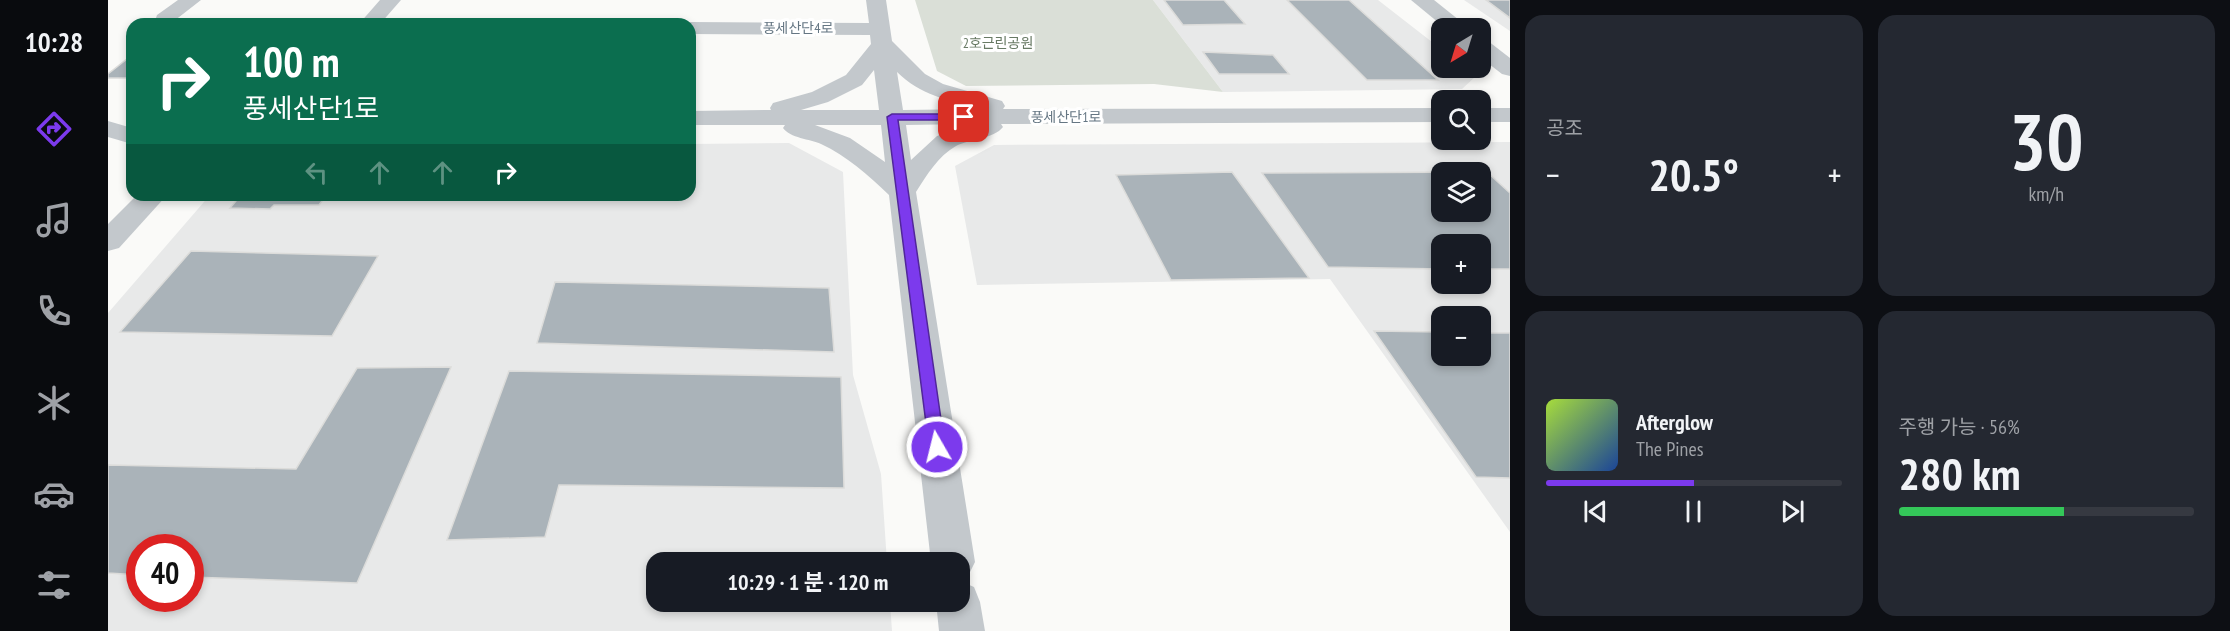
<!DOCTYPE html>
<html lang="ko">
<head>
<meta charset="utf-8">
<style>
	body { margin:0; font-family:"PT Sans Narrow","Noto Sans KR",sans-serif; background:#242831; color:#f1f3f6; height:100vh; display:flex; flex-direction:column; font-size:22px; white-space:nowrap }
	* { box-sizing:border-box; margin:0 }
	p { font-size:20px; color:#9ea1a6 }
	.icon { flex:none; width:33px; height:33px; fill:none; stroke:currentColor; stroke-width:2; stroke-linecap:round; stroke-linejoin:round }
	.map { position:relative; flex:1; overflow:hidden }
	.details { display:flex; flex-direction:column; gap:15px; padding:15px; background:#0d0f14; width:720px }
	.details>* { flex:none }
	.hud { position:absolute; left:18px; top:18px; width:570px; height:183px; border-radius:18px; box-shadow:0 3px 9px #0003; background:#0b6e4f; color:#fff; overflow:hidden }
	.needle { width:39px; rotate:218deg }
	.fabs { position:absolute; left:1323px; top:18px; display:grid; gap:12px }
	.fabs a { display:grid; place-items:center; width:60px; height:60px; border-radius:12px; background:#171b24; box-shadow:0 3px 9px #0003; font-size:30px }
	.speed { position:absolute; left:18px; top:534px; display:flex; gap:12px; font-size:30px; font-weight:700; text-align:center }
	.speed>* { display:grid; place-content:center; width:78px; height:78px; border-radius:50%; background:#171b24; box-shadow:0 3px 9px #0003; line-height:1 }
	.speed .limit { border:9px solid #d22; background:#fff; color:#111 }
	.pin { position:absolute; display:grid; place-items:center; width:51px; height:51px; color:#fff; margin:-26px; border-radius:12px; box-shadow:0 3px 9px #0006 }
	.me { position:absolute; width:66px; margin:-33px; rotate:352deg; stroke-linejoin:round; filter:drop-shadow(0 0 4px #0008) }
	.turn { display:flex; align-items:center; gap:21px; height:126px; padding:0 18px; font-size:27px }
	.turn .icon { width:78px; height:78px; stroke-width:2.5 }
	.turn b { display:block; font-size:42px; line-height:51px }
	.lanes { display:flex; align-items:center; height:57px; padding:0 18px; background:#0003; justify-content:center; gap:30px; direction:ltr }
	.lanes .off { opacity:.35 }
	.big { font-size:45px; font-weight:700; line-height:1.1 }
	.details .widget { flex:1; display:flex; flex-direction:column; justify-content:center; gap:9px; min-width:0; padding:0 21px; border-radius:18px; background:#242831 }
	.details .dial { align-items:center; gap:0 }
	.dial b { font-size:78px; line-height:1 }
	.song { display:flex; align-items:center; gap:18px }
	.cover { width:72px; height:72px; border-radius:9px; background:linear-gradient(135deg,hsl(80 70% 55%),hsl(220 70% 35%)) }
	.played { height:6px; border-radius:3px; background:linear-gradient(90deg,#7c3aed 50%,#363941 50%) }
	.keys { display:flex; justify-content:space-around; direction:ltr }
	.heat { display:flex; justify-content:space-between; align-items:center; font-size:33px; direction:ltr }
	.charge { height:9px; border-radius:4px; background:linear-gradient(90deg,#34c759 56%,#363941 0) }
	.details .tiles { flex:1; display:grid; gap:15px; grid-template-columns:repeat(2,1fr) }
	.trip { position:absolute; left:538px; top:552px; width:324px; height:60px; border-radius:18px; background:#171b24; box-shadow:0 3px 9px #0003; font-weight:700; line-height:60px; text-align:center }
	main { display:flex; flex:1; min-height:0 }
	.tab-bar { display:flex; flex-direction:column; width:108px; justify-content:space-around; align-items:center; background:#090b0e; color:#9ea1a6 }
	.tab-bar .icon { width:42px; height:42px }
	.tab-bar .active { color:#7c3aed }
	.tab-bar b { font-size:27px; color:#f1f3f6 }
	.map>svg:first-child { display:block }
</style>
</head>
<body>
<main>
<nav class="tab-bar">
<b>10:28</b>
<svg class="icon active" aria-label="directions" viewBox="0 0 24 24"><path d="M12 3l9 9-9 9-9-9zM9 14v-3h6M13 9l2 2-2 2"/></svg>
<svg class="icon" aria-label="music" viewBox="0 0 24 24"><path d="M9 18V5l10-2v13"/><circle cx="6" cy="18" r="3"/><circle cx="16" cy="16" r="3"/></svg>
<svg class="icon" aria-label="phone" viewBox="0 0 24 24"><path d="M5 4h4l2 5-3 2q2 4 5 5l2-3 5 2v4C11 20 4 13 5 4z"/></svg>
<svg class="icon" aria-label="climate" viewBox="0 0 24 24"><path d="M12 3v18M4 7l16 10M4 17L20 7"/></svg>
<svg class="icon" aria-label="car" viewBox="0 0 24 24"><path d="M5 17H2v-5l4-1 3-4h7l3 4 3 1v5h-3M9 17h6M6 11h13"/><circle cx="7" cy="17" r="2"/><circle cx="17" cy="17" r="2"/></svg>
<svg class="icon" aria-label="filters" viewBox="0 0 24 24"><path d="M4 7h16M4 17h16"/><circle cx="9" cy="7" r="2"/><circle cx="15" cy="17" r="2"/></svg>
</nav>
<div class="map">
<svg width="1402" height="631" viewBox="0 0 1402 631">
	<rect width="100%" height="100%" fill="#fafaf8"/>
	<!-- built -->
	<g fill="#e8e9e9" fill-rule="evenodd">
		<path d="M1045,0h225l63,49 1,19h23l11,8 -14,13 -239,3z"/>
		<path d="M1356,0h46v31z"/>
		<path d="M1402,142v390l-180,-253 -353,6 -22,-119 39,-21zM1334,172h38v40h-38zM1334,244h38v40h-38zM1334,316h38v40h-38z"/>
		<path d="M681,143l54,29 10,203 28,99 6,88h-230v40h233l2,29h-784v-318l102,-118h480v-51zM32,548h50v50h-50z"/>
	</g>
	<!-- green -->
	<path fill="#dadfd7" d="M807,0h238l70,92 -69,-8 -188,2 -29,-15z"/>
	<!-- building -->
	<g fill="#aab3b9" stroke="#dcdcda" stroke-width="1.5" fill-rule="evenodd">
		<path d="M1056,0h60l21,24 -62,1z"/>
		<path d="M1179,0h62l89,80h-71z"/>
		<path d="M1378,0h24v18z"/>
		<path d="M1095,52l70,3 16,19h-70z"/>
		<path d="M24,55v23h-24v-4z"/>
		<path d="M1124,172l77,106 -138,2 -55,-105z"/>
		<path d="M1379,172l23,21v76h-30v-25h-38v25l-114,-2 -66,-94zM1334,172h38v40h-38z"/>
		<path d="M133,195h106l-3,3 -19,-1 -6,8h-45l-4,4 -40,-1z"/>
		<path d="M83,251l187,5 -46,80 -212,-4z"/>
		<path d="M447,282l274,6 5,64 -297,-9z"/>
		<path d="M1266,331l68,1v24h38v-23h30v145l-34,-1z"/>
		<path d="M343,367l-94,216 -167,-6v-29h-50v27l-32,-2v-108l188,4 61,-101z"/>
		<path d="M401,371l332,6 3,111 -285,-3 -14,52 -98,3z"/>
	</g>
	<g fill="none" stroke-linecap="round" stroke-linejoin="round">
		<!-- minor -->
		<g fill="#c3c8cc" fill-rule="evenodd">
			<path d="M70,0h23l-27,21v3h-20l3,-9z"/>
			<path d="M272,0h21l-21,24h-21z"/>
			<path d="M758,0h20l6,41 33,33 18,10 59,17 3,5 -2,3 439,-1v14l-441,2 2,3c-9,12 -34,12 -47,19 -18,10 -29,29 -40,46l59,370 -7,14 -8,3v-17h-29l-42,-367c-21,-20 -42,-39 -68,-51 -11,-5 -31,-6 -38,-16l2,-3h-95v-14l81,-1 -1,-2 3,-5 39,-11 34,-17 25,-31 -1,-9 -180,-1v-10h-7l7,-2 179,1zM766,70l5,40h-78l27,-8 34,-17zM789,72c23,23 51,28 82,37l-76,1zM861,124l-32,12 -26,24 -5,-35zM707,125h66l4,37 -35,-24z"/>
			<path d="M1303,0h23l35,28h-24z"/>
			<path d="M1372,40l8,1 22,17v18l-8,-2 -22,-17z"/>
			<rect x="1372" y="108" width="30" height="14"/>
			<path d="M0,121l24,7v16l-24,-7z"/>
			<path d="M29,195h30l-48,53 -11,3v-27z"/>
			<path d="M852,581l14,6 6,15 5,29h-46l-3,-29h24z"/>
		</g>
	</g>
	<!-- route -->
	<path fill="#7c3aed" stroke="#51269a" stroke-width="1.5" d="M784,114h72l5,3 -5,3h-66l47,327 -2,4 -6,2 -6,-2 -2,-4 -42,-330z"/>
	<g text-anchor="middle" stroke-width="6" stroke-linejoin="round" paint-order="stroke">
		<!-- far-street labels -->
		<g font-size="14" fill="#657683" stroke="#fff">
			<text x="690" y="33">풍세산단4로</text>
			<text x="958" y="122">풍세산단1로</text>
		</g>
		<!-- far-park labels -->
		<g font-size="14" fill="#687a64" stroke="#fff">
			<text x="890" y="48">2호근린공원</text>
		</g>
	</g>
</svg>
<div class="fabs">
<a><svg class="needle" viewBox="-14 -14 28 28"><path d="M0-13l5 13h-10z" fill="#e53935"/><path d="M0 13l5-13h-10z" fill="#9ea1a6"/></svg></a>
<a><svg class="icon" aria-label="search" viewBox="0 0 24 24"><circle cx="10" cy="10" r="6"/><path d="M15 15l6 6"/></svg></a>
<a><svg class="icon" aria-label="layers" viewBox="0 0 24 24"><path d="M12 4l9 5-9 5-9-5zM3 14l9 5 9-5"/></svg></a>
<a>+</a>
<a>−</a>
</div>
<div class="speed"><div class="limit">40</div></div>
<div class="pin" style="left:856px;top:117px;background:#d93025"><svg class="icon" aria-label="arrive" viewBox="0 0 24 24"><path d="M6 21V4h12l-3 4 3 4H6"/></svg></div>
<svg class="me" style="left:829px;top:447px" viewBox="-20 -20 40 40"><circle r="17" fill="#7c3aed" stroke="#fff" stroke-width="3"/><path d="M0-11L8 9 0 5-8 9z" fill="#fff"/></svg>
<div class="trip">10:29 · 1 분 · 120 m</div>
<div class="hud">
<div class="turn"><svg class="icon" aria-label="right" viewBox="0 0 24 24"><path d="M7 20v-9h11M14 6l5 5-5 5"/></svg><div><b>100 m</b>풍세산단1로</div></div>
<div class="lanes"><svg class="icon off" aria-label="left" viewBox="0 0 24 24"><path d="M17 20v-9H6M10 6l-5 5 5 5"/></svg><svg class="icon off" aria-label="ahead" viewBox="0 0 24 24"><path d="M12 20V5M6 11l6-6 6 6"/></svg><svg class="icon off" aria-label="ahead" viewBox="0 0 24 24"><path d="M12 20V5M6 11l6-6 6 6"/></svg><svg class="icon" aria-label="right" viewBox="0 0 24 24"><path d="M7 20v-9h11M14 6l5 5-5 5"/></svg></div>
</div>
</div>
<section class="details">
<div class="tiles">
<div class="widget"><p>공조</p>
<div class="heat"><a>−</a><b class="big">20.5°</b><a>+</a></div>
</div>
<div class="widget dial"><b>30</b><p>km/h</p></div>
<div class="widget">
<div class="song"><i class="cover"></i><div><b>Afterglow</b><p>The Pines</p></div></div>
<div class="played"></div>
<div class="keys"><svg class="icon" aria-label="previous" viewBox="0 0 24 24"><path d="M18 5L8 12l10 7zM5 5v14"/></svg><svg class="icon" aria-label="pause" viewBox="0 0 24 24"><path d="M8 5v14M16 5v14"/></svg><svg class="icon" aria-label="next" viewBox="0 0 24 24"><path d="M6 5l10 7-10 7zM19 5v14"/></svg></div>
</div>
<div class="widget"><p>주행 가능 · 56%</p><b class="big">280 km</b><div class="charge"></div></div>
</div>
</section>
</main>
</body>
</html>
